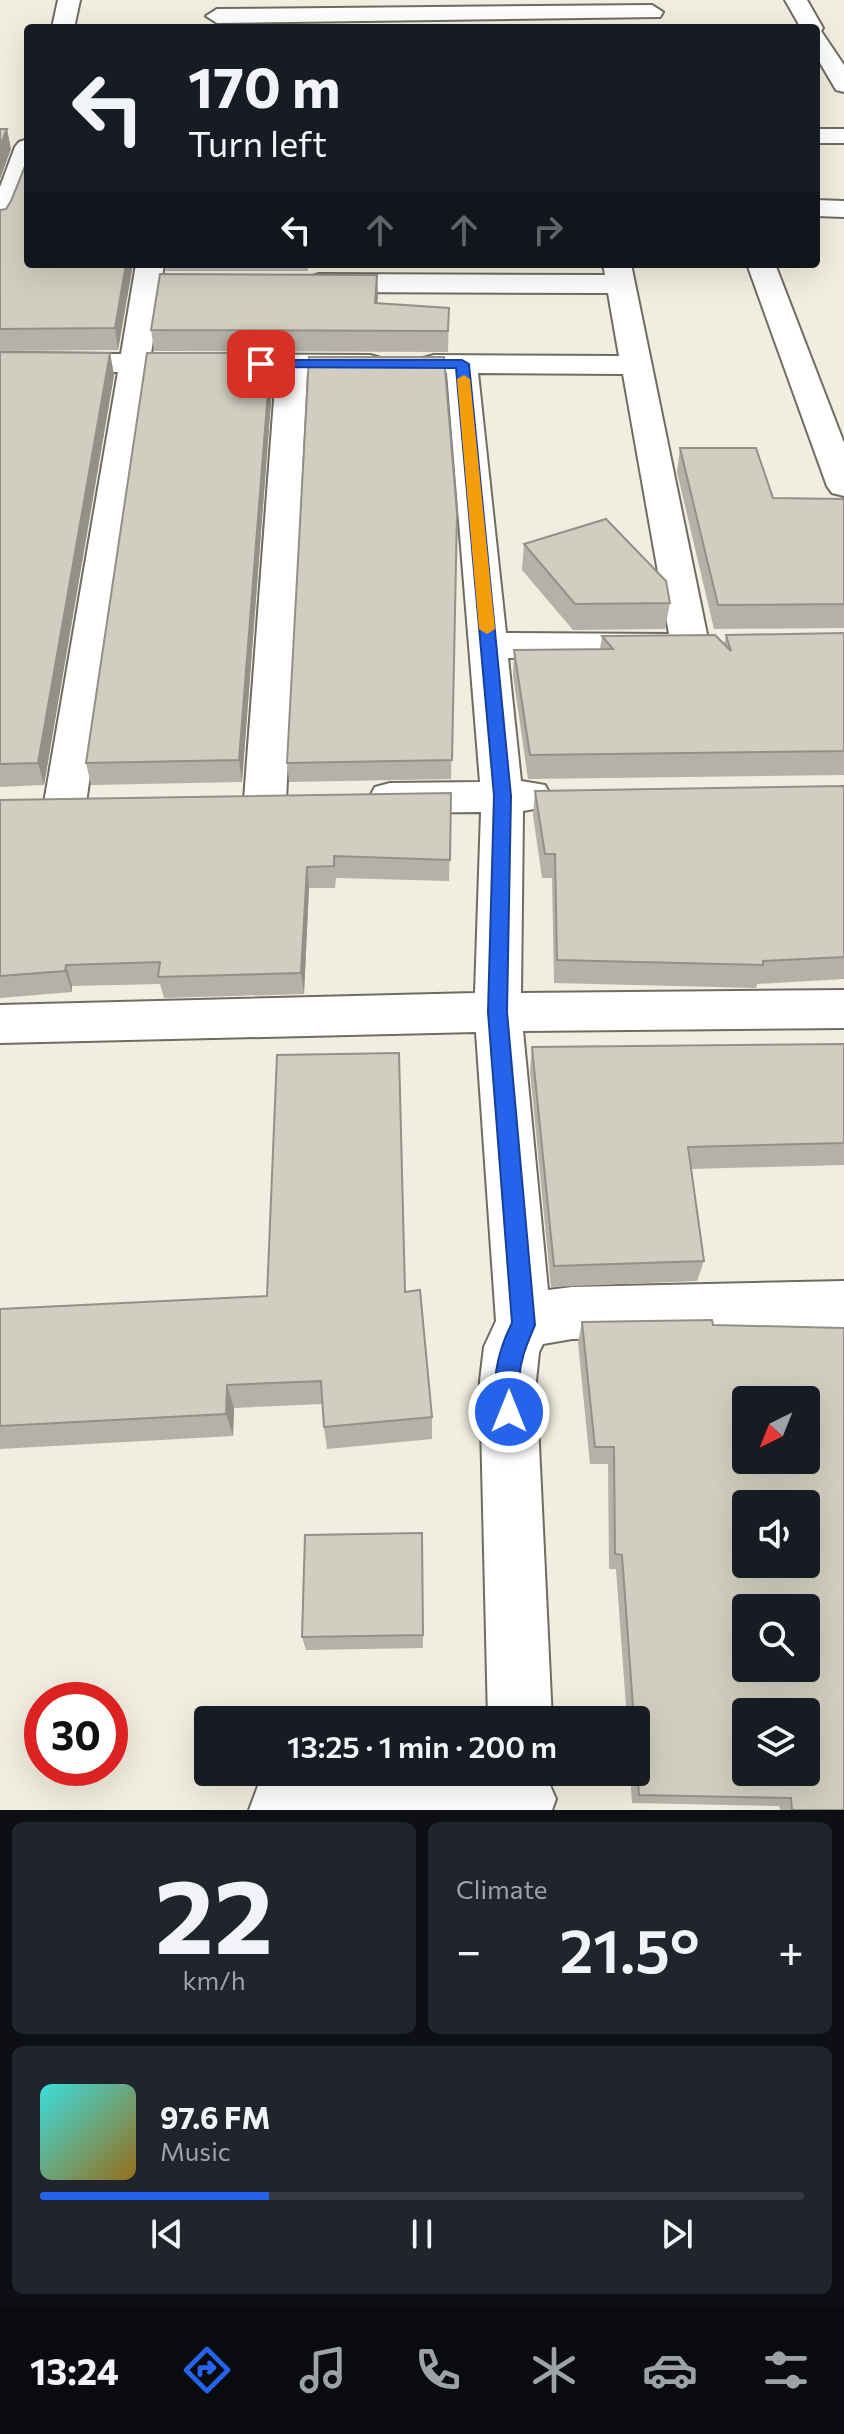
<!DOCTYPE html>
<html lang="en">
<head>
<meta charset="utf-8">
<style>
	body { margin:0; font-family:Commissioner,sans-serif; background:#20242c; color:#f1f3f6; height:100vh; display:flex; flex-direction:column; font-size:30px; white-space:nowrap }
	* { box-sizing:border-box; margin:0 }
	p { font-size:26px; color:#9ea1a6 }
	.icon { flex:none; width:44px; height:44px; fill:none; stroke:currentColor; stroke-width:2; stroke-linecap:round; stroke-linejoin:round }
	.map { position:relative; height:1810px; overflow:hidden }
	.sheet { display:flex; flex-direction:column; gap:12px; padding:12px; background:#0d0f14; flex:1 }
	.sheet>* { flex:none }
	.guide { position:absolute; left:24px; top:24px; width:796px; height:244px; border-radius:8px; box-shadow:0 8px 32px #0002; background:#171b24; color:#f1f3f6; overflow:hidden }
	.needle { width:52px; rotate:223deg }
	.buttons { position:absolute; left:732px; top:1386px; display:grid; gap:16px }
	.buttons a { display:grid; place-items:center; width:88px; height:88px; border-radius:8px; background:#171b24; box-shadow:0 8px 32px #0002; font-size:40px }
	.speed { position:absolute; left:24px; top:1682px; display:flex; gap:16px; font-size:40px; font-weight:700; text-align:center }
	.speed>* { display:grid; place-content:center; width:104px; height:104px; border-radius:50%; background:#171b24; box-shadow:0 8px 32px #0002; line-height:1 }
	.speed .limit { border:12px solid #d22; background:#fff; color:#111 }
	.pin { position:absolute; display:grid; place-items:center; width:68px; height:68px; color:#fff; margin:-34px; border-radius:16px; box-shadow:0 4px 12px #0006 }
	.me { position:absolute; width:88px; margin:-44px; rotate:0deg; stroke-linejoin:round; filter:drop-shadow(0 0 6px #0008) }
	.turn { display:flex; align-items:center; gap:28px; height:168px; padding:0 32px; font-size:36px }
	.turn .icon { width:104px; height:104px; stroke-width:2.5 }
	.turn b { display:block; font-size:56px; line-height:68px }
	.lanes { display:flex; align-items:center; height:76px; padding:0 32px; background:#0003; justify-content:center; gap:40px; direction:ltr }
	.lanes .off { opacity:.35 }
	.big { font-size:60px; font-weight:600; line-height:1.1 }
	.sheet .tile { flex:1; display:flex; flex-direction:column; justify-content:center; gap:12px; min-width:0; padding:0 28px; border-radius:12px; background:#20242c }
	.sheet .dial { align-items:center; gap:0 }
	.dial b { font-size:104px; line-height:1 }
	.song { display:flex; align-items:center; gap:24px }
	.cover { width:96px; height:96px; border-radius:12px; background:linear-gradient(135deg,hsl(180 70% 55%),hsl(40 70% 35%)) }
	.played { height:8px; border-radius:4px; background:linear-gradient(90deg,#2563eb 30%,#363941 30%) }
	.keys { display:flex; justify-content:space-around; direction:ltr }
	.heat { display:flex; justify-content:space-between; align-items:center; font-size:44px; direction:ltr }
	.sheet .tiles { flex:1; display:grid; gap:12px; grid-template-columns:1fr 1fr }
	.tile:last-child { grid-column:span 2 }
	.trip { position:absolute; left:194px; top:1706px; width:456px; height:80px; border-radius:8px; background:#171b24; box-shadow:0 8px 32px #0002; font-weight:600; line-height:80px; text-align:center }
	.tabs { display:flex; height:128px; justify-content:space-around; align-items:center; background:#090b0e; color:#9ea1a6 }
	.tabs .icon { width:56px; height:56px }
	.tabs .selected { color:#2563eb }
	.tabs b { font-size:36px; color:#f1f3f6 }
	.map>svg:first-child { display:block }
</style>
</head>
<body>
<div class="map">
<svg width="844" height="1810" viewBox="0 0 844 1810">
	<rect width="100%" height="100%" fill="#f1ede0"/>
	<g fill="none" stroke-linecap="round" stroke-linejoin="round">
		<!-- minor casing -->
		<g stroke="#6f6c60" stroke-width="4">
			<g id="minor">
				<path d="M58,0h22l-6,28h-22z"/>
				<path d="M785,0h22l16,28 -2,3 23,34v27l-8,-2 -20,-34v-28h-15z"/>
				<path d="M652,5l11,7 -3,5 -443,6 -11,-7 11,-7z"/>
				<rect x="816" y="129" width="28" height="14"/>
				<path d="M28,139v42l-15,40 -3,6 -10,2v-42l15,-40 4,-5z"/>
				<path d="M816,200l28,1v16l-28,-1z"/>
				<path d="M136,264h28l-13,90 219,1 11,3 4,6 -4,6 -74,3 -21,427 -6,11 -15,4 -15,-4 -6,-11 32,-427 -128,-1 -62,431 -6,11 -15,4 -15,-4 -6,-11 74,-431 -118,-1v-18l121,1z"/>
				<path d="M603,264h28l78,380 -6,9c-16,4 -26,-1 -41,3l-154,2 13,123 24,4 6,11 -6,11 -22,4 -2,182 323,-3v38l-321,3 25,259 24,-3 272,-6v52l-272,6 -29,5 -4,8 -3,29 16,339h-64l-8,-339 4,-34 12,-26 -20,-289 -476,11v-38l475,-12 6,-181 -91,1 -15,-4 -6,-11 6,-11 15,-4 90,-1 -33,-409 -24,-3 -4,-6 4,-6 11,-3 185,1 -11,-63 -289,-1 -10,-3 -4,-6 4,-6 10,-3 286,1zM478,373l145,1 46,260 -163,-1z"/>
				<path d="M747,264h28l69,179v53l-12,-3 -5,-7z"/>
				<path d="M386,1772h152l8,4 10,23 -4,11h-303l9,-24 24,-9z"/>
			</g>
		</g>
		<!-- minor -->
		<use href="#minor" fill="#fff" fill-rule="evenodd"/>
	</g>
	<!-- wall -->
	<g fill="#b4b1a6">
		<path d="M0,210l28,54h105l-15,86 -118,1z"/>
		<path d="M164,264h144v7h-142z"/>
		<path d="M378,295l-1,8 72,5 -1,44 -294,-1 -3,-21z"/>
		<path d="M0,352l110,1 4,22 -70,410 -44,2z"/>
		<path d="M273,375l-31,407 -151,3 -5,-22z"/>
		<path d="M680,448l93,50 71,1v129l-130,1 -37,-157z"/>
		<path d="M457,513l-6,266 -162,3 -2,-19z"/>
		<path d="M524,544l146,59 -5,26 -92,1 -51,-60z"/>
		<path d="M844,633v142l-316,4 -15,-104 1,-25 86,-1 2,-13 122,8 2,-9z"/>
		<path d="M844,786v193l-87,5 -1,4 -202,-5 -2,-105h-10l-9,-63 2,-24z"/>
		<path d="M451,793l-2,88 -113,-3 -1,10h-26l-5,106 -140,4 -4,-14 -88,2v6l-72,6v-198z"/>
		<path d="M844,1044v121l-153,4 13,92 -7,20 -146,6 -21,-216 2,-24z"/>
		<path d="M405,1292l27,125v22l-105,10 -3,-22 -2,-23 -88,4 -1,28 -233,13v-140z"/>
		<path d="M582,1322l131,3 131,485h-64l-1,-4 -147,-3 -2,-31h6v-52h-9l-11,-151h-7l-1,-105h-18l-12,-122z"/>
		<path d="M422,1533l1,115 -117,2 -4,-13z"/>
	</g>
	<!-- shaded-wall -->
	<g fill="#929087">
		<path d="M7,129l4,20 -11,30v-33z"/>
		<path d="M126,264h7l-15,86 -3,-22z"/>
		<path d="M377,275l1,20 -2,29 -1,-21z"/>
		<path d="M110,353l4,22 -70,410 -6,-22z"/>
		<path d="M271,353l2,22 -31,407 -3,-22z"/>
		<path d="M307,867l2,21 -5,106 -3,-21z"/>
		<path d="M66,965l6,21v6l-7,-21z"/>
		<path d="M227,1385l7,23 -1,28 -7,-22z"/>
	</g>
	<!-- building -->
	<g fill="#d1cec1" stroke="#929087" stroke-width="2" fill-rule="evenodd">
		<path d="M0,129h7l-7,17z"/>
		<path d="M27,129h1v135h98l-11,64 -115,1v-119l6,-1 5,-8 16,-40z"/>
		<path d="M160,274l217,1 -2,28 74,5 -1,23 -297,-1z"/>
		<path d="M0,352l110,1 -72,410 -38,1z"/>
		<path d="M147,353h124l-32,407 -153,3z"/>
		<path d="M309,357h135l13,156 -5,247 -165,3z"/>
		<path d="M680,448h76l17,50 71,1v105l-126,1z"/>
		<path d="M606,519l60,62 4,22 -95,1 -51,-60z"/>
		<path d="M844,633v118l-314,4 -16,-105 99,-1 -11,-13 113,-1 16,16 -5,-16z"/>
		<path d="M844,786v171l-81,4v4l-206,-5 -2,-106h-10l-10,-63z"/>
		<path d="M451,793l-1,67 -116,-4v10l-27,1 -6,106 -143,4 2,-15 -94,3 -1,6 -65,5v-176z"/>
		<path d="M844,1044v99l-156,4 16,114 -150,5 -22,-219z"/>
		<path d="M399,1053l6,239 15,-2 12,127 -108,10 -3,-46 -94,4 -1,29 -226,12v-117l267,-13 10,-241z"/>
		<path d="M712,1320l1,5 131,3v482h-52l-1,-12 -152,-3 -3,-47v-28h-2l-12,-165 -7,-1 -1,-107h-19l-13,-125zM746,1400h60v60h-60zM746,1504h60v60h-60zM746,1608h60v60h-60zM746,1712h60v60h-60z"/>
		<path d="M422,1533l1,102 -121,2 3,-102z"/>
	</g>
	<!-- route -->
	<path fill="#2563eb" stroke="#184099" stroke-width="2" d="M261,360h201l7,4 42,432 -4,216 28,313c-8,19 -15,34 -16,56 0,14 3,26 -2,39l-8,3 -9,-3c-12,-30 -2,-70 12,-97l-24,-311 6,-216 -38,-428 -200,-1v-6z"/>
	<!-- slow -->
	<path fill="#f59e0b" d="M464,375l6,4 25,250 -8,5 -8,-5 -22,-250z"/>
</svg>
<div class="buttons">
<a><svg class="needle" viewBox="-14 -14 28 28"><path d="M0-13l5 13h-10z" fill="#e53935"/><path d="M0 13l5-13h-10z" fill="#9ea1a6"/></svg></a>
<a><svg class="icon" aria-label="sound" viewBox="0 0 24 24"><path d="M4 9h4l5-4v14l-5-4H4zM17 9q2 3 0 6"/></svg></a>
<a><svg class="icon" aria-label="search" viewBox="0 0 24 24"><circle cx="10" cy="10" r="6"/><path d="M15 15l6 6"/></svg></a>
<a><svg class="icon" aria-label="layers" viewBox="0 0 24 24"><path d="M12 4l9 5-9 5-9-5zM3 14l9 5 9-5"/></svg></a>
</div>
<div class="speed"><div class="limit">30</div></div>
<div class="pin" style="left:261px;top:364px;background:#d93025"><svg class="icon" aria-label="arrive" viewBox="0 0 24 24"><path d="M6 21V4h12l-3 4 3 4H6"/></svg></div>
<svg class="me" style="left:509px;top:1412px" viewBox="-20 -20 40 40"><circle r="17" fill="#2563eb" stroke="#fff" stroke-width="3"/><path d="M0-11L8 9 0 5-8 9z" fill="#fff"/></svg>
<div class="trip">13:25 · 1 min · 200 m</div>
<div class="guide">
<div class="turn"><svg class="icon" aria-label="left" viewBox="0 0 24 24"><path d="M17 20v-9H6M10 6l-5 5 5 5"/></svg><div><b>170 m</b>Turn left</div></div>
<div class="lanes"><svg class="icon" aria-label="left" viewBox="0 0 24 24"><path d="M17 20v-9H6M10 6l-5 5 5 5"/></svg><svg class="icon off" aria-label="ahead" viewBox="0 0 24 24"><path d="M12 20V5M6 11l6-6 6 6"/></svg><svg class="icon off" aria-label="ahead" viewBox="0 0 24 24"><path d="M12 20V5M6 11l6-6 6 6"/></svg><svg class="icon off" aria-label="right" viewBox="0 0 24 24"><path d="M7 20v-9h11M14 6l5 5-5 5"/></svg></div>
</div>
</div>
<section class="sheet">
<div class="tiles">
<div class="tile dial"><b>22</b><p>km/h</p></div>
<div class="tile"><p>Climate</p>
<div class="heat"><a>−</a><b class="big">21.5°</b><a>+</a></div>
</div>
<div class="tile">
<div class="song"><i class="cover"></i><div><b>97.6 FM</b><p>Music</p></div></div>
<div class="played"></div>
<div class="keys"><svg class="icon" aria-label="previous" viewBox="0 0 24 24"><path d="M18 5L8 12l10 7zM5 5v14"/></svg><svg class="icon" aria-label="pause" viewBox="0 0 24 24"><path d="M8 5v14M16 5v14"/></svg><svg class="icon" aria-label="next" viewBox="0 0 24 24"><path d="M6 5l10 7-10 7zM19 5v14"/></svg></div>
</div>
</div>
</section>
<nav class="tabs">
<b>13:24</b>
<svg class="icon selected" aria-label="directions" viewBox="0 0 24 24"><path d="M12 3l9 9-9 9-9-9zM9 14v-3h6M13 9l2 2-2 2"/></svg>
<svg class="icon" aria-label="music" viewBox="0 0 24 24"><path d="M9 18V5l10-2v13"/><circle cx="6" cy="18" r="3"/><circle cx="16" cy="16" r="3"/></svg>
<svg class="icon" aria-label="phone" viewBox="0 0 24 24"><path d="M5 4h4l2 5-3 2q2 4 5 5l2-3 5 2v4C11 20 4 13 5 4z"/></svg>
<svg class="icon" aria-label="climate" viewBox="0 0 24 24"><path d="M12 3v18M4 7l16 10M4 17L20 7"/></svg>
<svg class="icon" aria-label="car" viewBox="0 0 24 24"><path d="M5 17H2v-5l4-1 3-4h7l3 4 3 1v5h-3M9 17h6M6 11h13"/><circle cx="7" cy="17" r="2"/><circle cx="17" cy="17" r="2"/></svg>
<svg class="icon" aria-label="filters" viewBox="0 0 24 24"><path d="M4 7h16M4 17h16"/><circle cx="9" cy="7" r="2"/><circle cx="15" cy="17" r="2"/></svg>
</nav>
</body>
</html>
